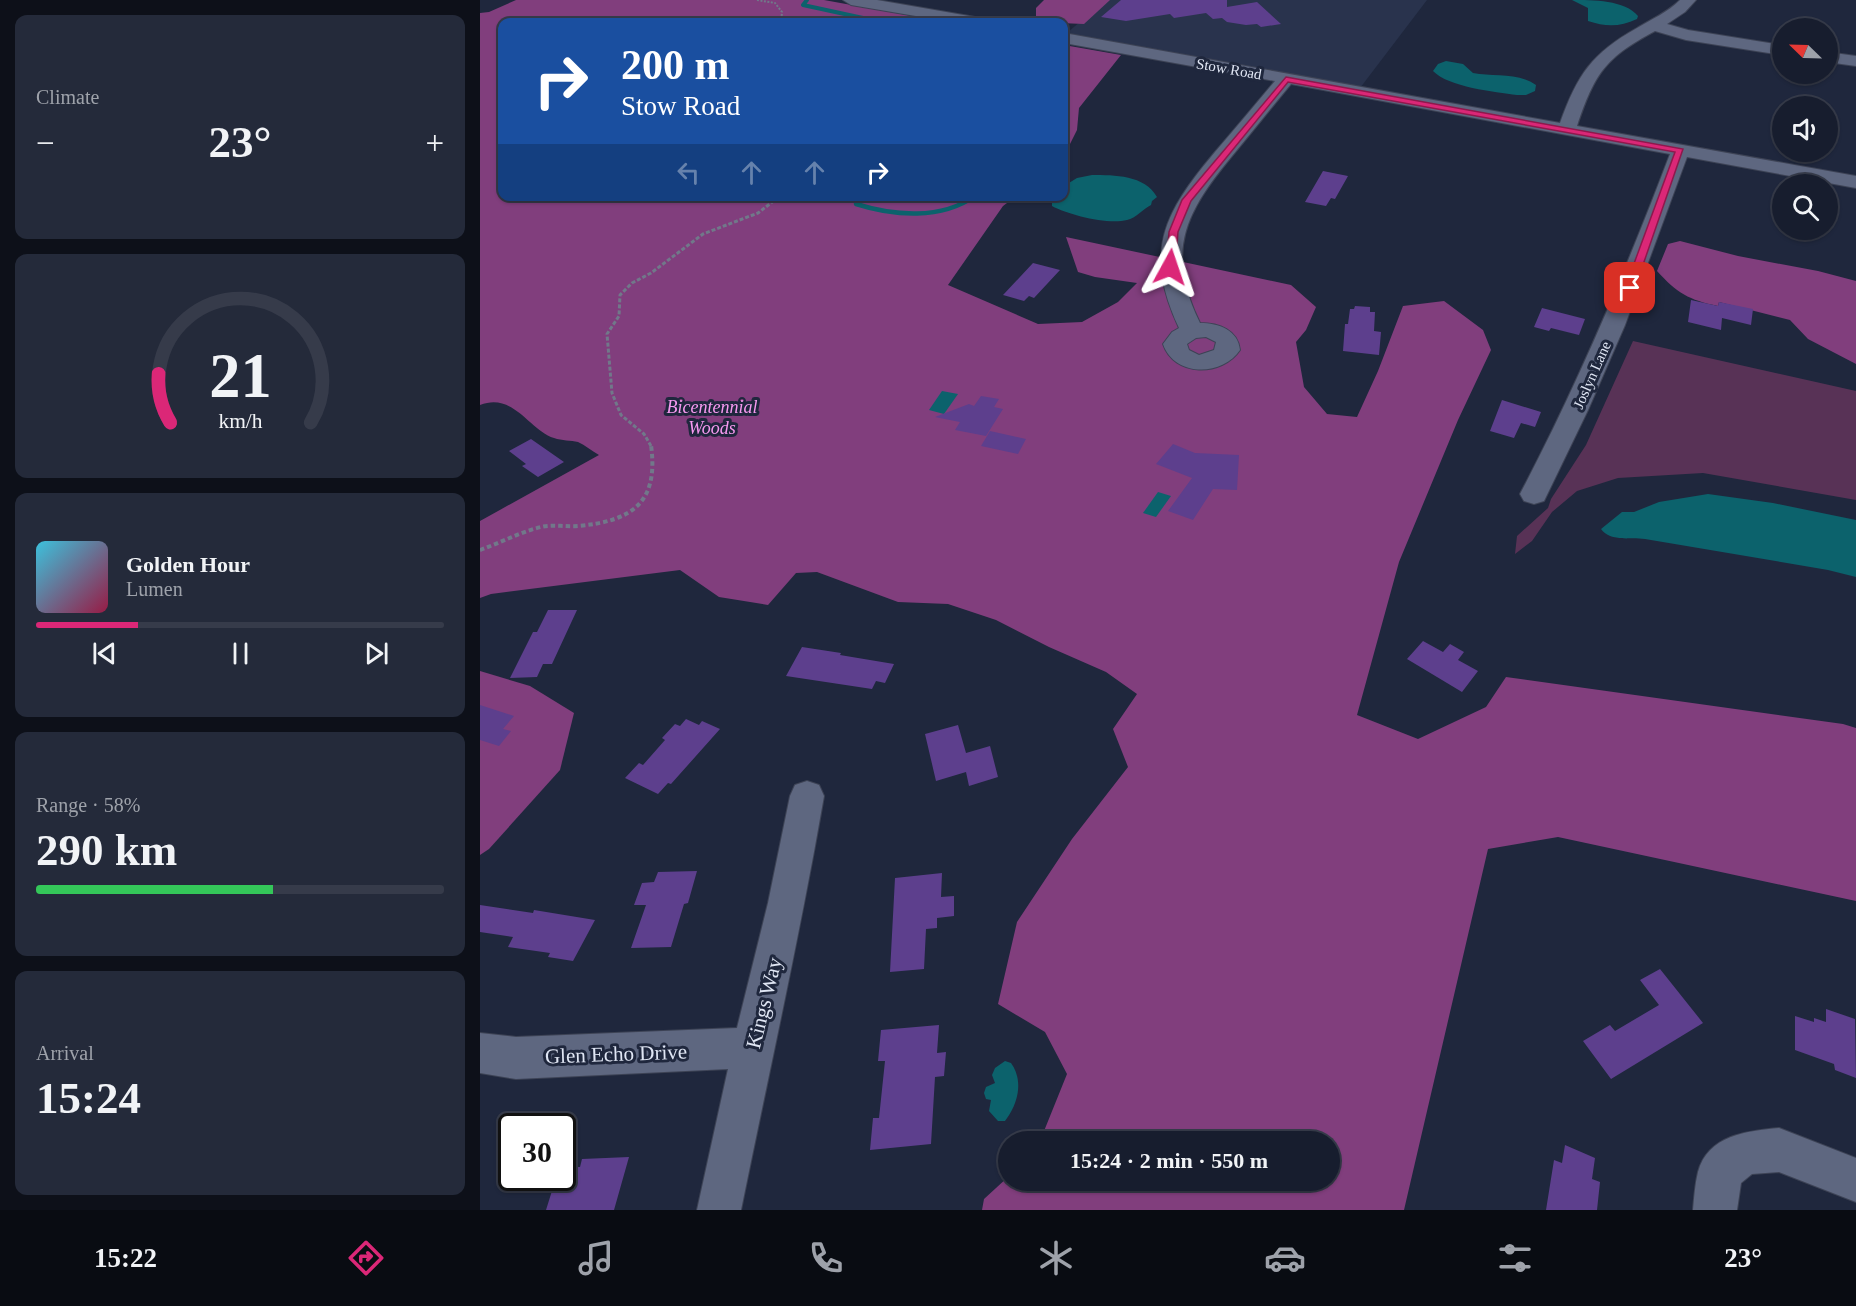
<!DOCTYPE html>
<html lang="en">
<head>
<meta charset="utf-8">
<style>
	body { margin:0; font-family:Georgia,serif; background:#242a3a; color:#f1f3f6; height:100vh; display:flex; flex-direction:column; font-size:22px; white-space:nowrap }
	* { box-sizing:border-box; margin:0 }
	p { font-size:20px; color:#9ea2aa }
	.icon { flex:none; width:33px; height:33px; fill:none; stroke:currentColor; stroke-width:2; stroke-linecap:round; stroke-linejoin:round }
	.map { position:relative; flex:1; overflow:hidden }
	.drawer { display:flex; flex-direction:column; gap:15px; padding:15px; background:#0d1019; width:480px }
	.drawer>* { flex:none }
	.guide { position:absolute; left:18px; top:18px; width:570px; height:183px; border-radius:12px; box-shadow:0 2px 4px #0004,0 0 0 2px #363b4a; background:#1a4fa0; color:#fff; overflow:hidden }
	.needle { width:39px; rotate:293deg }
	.buttons { position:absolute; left:1292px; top:18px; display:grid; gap:12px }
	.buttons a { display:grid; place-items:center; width:66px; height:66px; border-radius:50%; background:#171d2e; box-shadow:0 2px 4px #0004,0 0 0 2px #363b4a; font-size:30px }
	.speed { position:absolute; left:18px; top:1113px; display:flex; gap:12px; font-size:30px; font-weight:700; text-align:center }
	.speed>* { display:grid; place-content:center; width:78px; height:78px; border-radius:50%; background:#171d2e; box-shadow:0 2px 4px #0004,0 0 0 2px #363b4a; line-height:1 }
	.speed .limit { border:3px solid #111; border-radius:9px; background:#fff; color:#111 }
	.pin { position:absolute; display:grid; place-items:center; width:51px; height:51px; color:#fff; margin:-26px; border-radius:12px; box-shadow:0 3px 9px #0006 }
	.me { position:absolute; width:66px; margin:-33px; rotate:5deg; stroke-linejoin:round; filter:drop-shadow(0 0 4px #0008) }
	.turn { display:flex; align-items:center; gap:21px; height:126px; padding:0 24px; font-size:27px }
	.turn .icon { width:78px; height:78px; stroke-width:2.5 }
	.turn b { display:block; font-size:42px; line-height:51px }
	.lanes { display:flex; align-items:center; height:57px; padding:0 24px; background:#0003; justify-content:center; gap:30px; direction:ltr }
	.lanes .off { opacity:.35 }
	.big { font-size:45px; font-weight:700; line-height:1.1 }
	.drawer .tile { flex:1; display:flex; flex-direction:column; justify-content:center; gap:9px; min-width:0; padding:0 21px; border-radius:12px; background:#242a3a }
	.drawer .dial { align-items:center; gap:0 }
	.dial svg { height:156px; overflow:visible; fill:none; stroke:#363b4a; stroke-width:7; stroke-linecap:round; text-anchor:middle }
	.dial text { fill:#f1f3f6; stroke:none }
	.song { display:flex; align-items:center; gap:18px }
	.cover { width:72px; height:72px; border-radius:9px; background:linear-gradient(135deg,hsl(190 70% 55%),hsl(340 70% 35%)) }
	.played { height:6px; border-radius:3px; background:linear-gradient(90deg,#db2777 25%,#363b4a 25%) }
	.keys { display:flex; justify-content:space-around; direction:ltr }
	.heat { display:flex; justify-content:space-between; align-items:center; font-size:33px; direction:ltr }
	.charge { height:9px; border-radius:4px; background:linear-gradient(90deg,#34c759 58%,#363b4a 0) }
	.trip { position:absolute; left:518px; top:1131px; width:342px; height:60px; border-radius:30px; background:#171d2e; box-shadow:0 2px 4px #0004,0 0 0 2px #363b4a; font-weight:700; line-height:60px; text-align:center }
	.menu { display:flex; height:96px; justify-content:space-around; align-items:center; background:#090c12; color:#9ea2aa }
	.menu .icon { width:42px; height:42px }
	.menu .selected { color:#db2777 }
	.menu b { font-size:27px; color:#f1f3f6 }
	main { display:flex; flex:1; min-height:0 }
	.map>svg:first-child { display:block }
</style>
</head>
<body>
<main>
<section class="drawer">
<div class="tile"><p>Climate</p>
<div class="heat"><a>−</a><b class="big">23°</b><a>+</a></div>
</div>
<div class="tile dial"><svg viewBox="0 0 100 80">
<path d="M14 69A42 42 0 1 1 86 69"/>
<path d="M14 69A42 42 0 0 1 8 44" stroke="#db2777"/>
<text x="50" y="56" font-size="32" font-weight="700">21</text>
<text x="50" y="72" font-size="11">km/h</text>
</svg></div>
<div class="tile">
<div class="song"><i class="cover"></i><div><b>Golden Hour</b><p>Lumen</p></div></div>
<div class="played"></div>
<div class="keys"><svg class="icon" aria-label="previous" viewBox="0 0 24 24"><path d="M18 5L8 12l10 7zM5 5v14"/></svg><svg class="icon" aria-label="pause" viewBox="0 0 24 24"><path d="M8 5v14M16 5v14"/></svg><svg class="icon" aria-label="next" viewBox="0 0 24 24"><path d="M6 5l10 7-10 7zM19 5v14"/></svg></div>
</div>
<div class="tile"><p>Range · 58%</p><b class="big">290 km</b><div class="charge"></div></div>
<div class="tile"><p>Arrival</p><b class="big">15:24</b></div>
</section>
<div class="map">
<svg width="1376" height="1210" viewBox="0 0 1376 1210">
	<rect width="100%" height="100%" fill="#1f273d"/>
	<!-- built -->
	<path fill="#29334d" d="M626,0h321l-70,92 -293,-54 4,-6z"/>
	<!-- green -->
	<path fill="#583256" d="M1153,341l223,50v109l-153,-27 -85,5 -41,13 -25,21 -20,29 -17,13 2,-18 31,-28 3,-9 35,-54z"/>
	<!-- forest -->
	<g fill="#813e7d">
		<path d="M36,0h308l121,22h-443v174l513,1 -12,9 -55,79 90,39 44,-2 36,-20 19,-19 -42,-6 -17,-5 -12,-35 225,48 25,22 -10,23 -10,12 8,45 23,27 30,3 21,-46 25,-65 41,-5 39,29 8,20 -33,70 -59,142 -42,153 61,24 68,-32 20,-30 337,47 13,4v173l-298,-64 -70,12 -84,361h-422l2,-11 24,-22v3h321v-38l-289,-1 27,-67 -22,-42 -47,-28 19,-82 55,-83 56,-72 -15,-38 24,-35 -31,-22 -57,-25 -53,-27 -48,-16 -50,-2 -81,-30 -21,1 -28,32 -49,-8 -39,-27 -189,24 -11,4v-77l119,-66c-7,-4 -14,-10 -21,-13 -7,-2 -16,-1 -24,-4 -25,-8 -40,-46 -74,-33v-392l9,-1z"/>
		<path d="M564,0h66l-26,24 -48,-2v-14z"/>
		<path d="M584,45l57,10 -42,53 -2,22 -13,26z"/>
		<path d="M1200,241l58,15 80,15 38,10v83l-48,-25 -18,-19 -71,-18 -1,4c-29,-6 -41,-13 -61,-35l11,-27z"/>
		<path d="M0,671l50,15 44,27 -14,57 -71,79 -9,6z"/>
	</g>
	<!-- water -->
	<g fill="#0c626c">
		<path d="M1092,0c21,0 53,0 66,16l-1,3c-17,8 -31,8 -49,2v-13z"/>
		<path d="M966,61l17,3 10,9c20,4 45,-1 63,12l-1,6 -9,4h-9c-22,-3 -69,-8 -84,-24l5,-7z"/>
		<path d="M612,175c22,0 53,0 65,22l-5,4 -1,4c-8,4 -15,13 -24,15 -19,5 -58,-5 -75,-14v-9l12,-1v-10l13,-8z"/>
		<path d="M462,391l16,3 -14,20 -15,-4z"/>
		<path d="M678,492l13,4 -15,21 -13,-4z"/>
		<path d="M1228,494l65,9 83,17v57l-28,-7 -183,-31c-15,-2 -35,3 -44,-10l21,-17h12l25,-10z"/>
		<path d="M525,1061l6,2c13,18 7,41 -6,58h-7l-9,-10 2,-11 -5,-1 -2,-6 2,-6 9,-4 -3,-8 3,-7z"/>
	</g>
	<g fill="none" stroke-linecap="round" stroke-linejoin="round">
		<!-- stream-far1 -->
		<path stroke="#0c626c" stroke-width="4" d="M327,0l-4,5 60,13 1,4"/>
		<!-- stream -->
		<path stroke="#0c626c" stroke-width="4.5" d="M387,196l-11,8c38,12 85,16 119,-8"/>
	</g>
	<!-- building -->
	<g fill="#5d3f8d">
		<path d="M641,0h106v7l30,-5 24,22 -20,3 -4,-3 -11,1 -19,-3 -5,-4 -9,1 -7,-6 -32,5 -4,-4 -44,7 -25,-4z"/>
		<path d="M843,171l25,5 -13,23 -4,-1 -5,8 -21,-4z"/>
		<path d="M553,263l27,7 -26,28 -5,-2 -5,5 -21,-6z"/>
		<path d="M1211,300l27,6 1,-4 34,7 -2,16 -29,-7 -1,12 -33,-8z"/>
		<path d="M875,306l15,1v5h5l-1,19 7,1 -2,23 -36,-4 2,-27h3l2,-15h4z"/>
		<path d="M1062,308l43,11 -6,16 -28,-7 -2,3 -15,-4z"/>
		<path d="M501,396l18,3 -5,8 9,2 -17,27 -31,-6 5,-8 -25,-5 34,-13 5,2z"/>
		<path d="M1022,400l39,12 -6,15 -14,-4 -7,15 -24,-7z"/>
		<path d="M510,431l36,8 -8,15 -37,-8z"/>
		<path d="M51,439l33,23 -26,15 -16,-11 4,-2 -17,-13z"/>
		<path d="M693,444l22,9 44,2 -2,35 -24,-1 -20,31 -25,-9 24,-33 -36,-14z"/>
		<path d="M68,610h29l-25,54h-9l-6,13 -27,1 23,-46h4z"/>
		<path d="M943,641l20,11 7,-8 14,8 -6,8 20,11 -16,21 -55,-33z"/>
		<path d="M322,647l39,6 -1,2 54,9 -9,19 -9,-2 -4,8 -86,-13z"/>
		<path d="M0,705l34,11 -11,13 8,2 -12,15 -19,-6z"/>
		<path d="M206,719l13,6 3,-4 18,8 -49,55 -3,-1 -10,11 -33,-16 14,-15 4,2 22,-25 -3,-2 13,-14 5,2z"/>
		<path d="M478,725l8,28 24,-7 8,31 -29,9 -3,-14 -30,9 -11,-47z"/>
		<path d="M217,871l-9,32 -4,1 -13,43 -40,1 15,-43h-12l8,-22 12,-1 4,-10z"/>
		<path d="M462,873l-1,24 13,-1v20l-17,2v10l-11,1 -2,40 -34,3 5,-94z"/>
		<path d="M0,905l53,8 1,-3 61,10 -22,41 -25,-4 2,-4 -42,-6 5,-10 -33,-5z"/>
		<path d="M1180,969l43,54 -92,56 -28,-38 27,-16 5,6 44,-26 -19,-25z"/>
		<path d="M1346,1009l29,10 1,59 -21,-8 -1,-6 -39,-14v-34l19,6v-4l12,4z"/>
		<path d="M459,1025l-2,28 9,-1 -2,24 -9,1 -4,67 -61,6 3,-32h6l6,-57h-7l3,-31z"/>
		<path d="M1085,1145l30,13 -3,21 8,3 -3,28h-51l8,-50 8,3z"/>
		<path d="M149,1157l-15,53h-68l10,-32h6v-11h18l2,-8z"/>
	</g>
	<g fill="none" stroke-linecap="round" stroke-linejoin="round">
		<!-- minor casing -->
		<g stroke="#3d4355" stroke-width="2">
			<g id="minor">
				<path d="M363,0h34l98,17 8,5h-32l-100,-17z"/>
				<path d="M1200,0h16l-11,12 -18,12 21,6 94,15v10l-96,-15 -31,-9c-50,27 -60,42 -78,95l279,50v12l-169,-31 -62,168 -37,85 -44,91 -10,3 -10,-3 -4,-7c58,-110 106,-224 150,-340l-379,-70c-20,24 -39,48 -59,72 -47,57 -67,95 -32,167 19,0 38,7 40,27 -18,27 -66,27 -77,-6l9,-12 7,-4c-36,-77 -15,-115 36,-176 20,-23 40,-47 60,-71l-211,-38v-10l496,90c17,-48 32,-70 77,-95 15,-9 31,-16 43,-28zM726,337l10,5 -2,8 -15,5 -10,-5 -2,-6 9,-6z"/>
				<path d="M1347,52l29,4v10l-29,-4z"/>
				<path d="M327,781l12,4 5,11c-24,139 -55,276 -83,414h-44l31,-141 -212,10 -36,-6v-40l36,4 221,-9 31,-125 22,-107 5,-11z"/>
				<path d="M1299,1128l77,30v44l-77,-30 -27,2 -11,9 -4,27h-44c1,-12 2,-26 5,-38 10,-37 49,-41 81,-44z"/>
			</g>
		</g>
		<!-- path-far2 -->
		<path stroke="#71788a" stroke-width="2" stroke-dasharray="2 1.5" stroke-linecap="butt" d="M277,0l18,3 7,9 -1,10"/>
		<!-- path-far1 -->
		<path stroke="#71788a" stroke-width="3" stroke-dasharray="4 2" stroke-linecap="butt" d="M171,446l-7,-12 -23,-19 -9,-22 -5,-59 12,-18 1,-21 12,-12 19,-10 52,-39 55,-21 22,-17"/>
		<!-- path -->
		<path stroke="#71788a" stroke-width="4" stroke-dasharray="4.5 3" stroke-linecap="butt" d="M0,550c20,-7 40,-18 61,-23 12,-3 25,0 37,-1 54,-5 81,-23 73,-81"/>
		<!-- minor -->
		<use href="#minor" fill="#5e6780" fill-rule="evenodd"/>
	</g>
	<!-- route -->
	<path fill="#db2777" stroke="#8e194d" stroke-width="1.5" d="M806,77l397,72 -48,139 -5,3 -5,-3 50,-136 -387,-70 -97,119 -13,31 -3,35 -9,3 3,-38 13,-32z"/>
	<g text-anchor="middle" stroke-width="6" stroke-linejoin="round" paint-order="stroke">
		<!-- far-street labels -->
		<g font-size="15" fill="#e0e6f4" stroke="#1f273d">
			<text transform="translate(749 69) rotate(10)" y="5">Stow Road</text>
			<text transform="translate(1112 375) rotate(-66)" y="5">Joslyn Lane</text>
		</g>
		<!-- park labels -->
		<g font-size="18" font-style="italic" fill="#f699f0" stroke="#1f273d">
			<text x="232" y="413">Bicentennial<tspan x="232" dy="21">Woods</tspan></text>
		</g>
		<!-- near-street labels -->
		<g font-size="21" fill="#e0e6f4" stroke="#1f273d">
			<text transform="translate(284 1003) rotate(-76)" y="7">Kings Way</text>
			<text transform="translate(136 1054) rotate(-2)" y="7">Glen Echo Drive</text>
		</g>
	</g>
</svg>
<div class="buttons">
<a><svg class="needle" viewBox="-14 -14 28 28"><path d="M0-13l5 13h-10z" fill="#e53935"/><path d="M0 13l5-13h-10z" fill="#9ea2aa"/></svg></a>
<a><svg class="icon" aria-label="sound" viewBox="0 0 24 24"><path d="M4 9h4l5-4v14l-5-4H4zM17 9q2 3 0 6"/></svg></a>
<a><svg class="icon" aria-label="search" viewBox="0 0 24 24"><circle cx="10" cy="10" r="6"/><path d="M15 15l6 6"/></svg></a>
</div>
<div class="speed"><div class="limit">30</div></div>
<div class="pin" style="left:1150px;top:288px;background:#d93025"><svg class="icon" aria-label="arrive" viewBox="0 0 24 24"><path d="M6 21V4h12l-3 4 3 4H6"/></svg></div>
<svg class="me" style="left:690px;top:267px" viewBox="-20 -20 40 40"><path d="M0-17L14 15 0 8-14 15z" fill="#db2777" stroke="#fff" stroke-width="4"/></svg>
<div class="trip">15:24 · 2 min · 550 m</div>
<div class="guide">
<div class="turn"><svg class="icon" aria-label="right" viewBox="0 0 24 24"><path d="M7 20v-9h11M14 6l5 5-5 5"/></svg><div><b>200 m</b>Stow Road</div></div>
<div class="lanes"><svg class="icon off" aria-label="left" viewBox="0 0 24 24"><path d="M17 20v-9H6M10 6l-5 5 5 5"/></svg><svg class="icon off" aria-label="ahead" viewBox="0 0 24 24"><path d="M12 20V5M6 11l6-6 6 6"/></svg><svg class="icon off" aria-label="ahead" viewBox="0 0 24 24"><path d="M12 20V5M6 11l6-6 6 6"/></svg><svg class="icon" aria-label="right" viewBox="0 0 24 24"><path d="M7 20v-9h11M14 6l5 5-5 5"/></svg></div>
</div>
</div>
</main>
<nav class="menu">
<b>15:22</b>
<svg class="icon selected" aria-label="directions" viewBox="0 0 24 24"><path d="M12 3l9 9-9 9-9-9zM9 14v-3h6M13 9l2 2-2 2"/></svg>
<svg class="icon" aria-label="music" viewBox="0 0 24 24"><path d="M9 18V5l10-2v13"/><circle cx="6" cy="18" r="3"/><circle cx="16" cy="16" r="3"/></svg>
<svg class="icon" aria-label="phone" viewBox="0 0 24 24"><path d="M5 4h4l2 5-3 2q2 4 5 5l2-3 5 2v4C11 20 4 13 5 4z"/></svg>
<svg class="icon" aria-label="climate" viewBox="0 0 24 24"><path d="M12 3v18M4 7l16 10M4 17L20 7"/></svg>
<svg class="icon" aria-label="car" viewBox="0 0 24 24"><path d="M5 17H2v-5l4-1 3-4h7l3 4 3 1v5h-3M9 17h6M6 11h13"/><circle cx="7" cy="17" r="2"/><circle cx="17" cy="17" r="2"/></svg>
<svg class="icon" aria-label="filters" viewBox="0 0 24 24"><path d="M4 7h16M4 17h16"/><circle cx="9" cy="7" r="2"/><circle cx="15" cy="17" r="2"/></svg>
<b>23°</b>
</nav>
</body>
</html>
